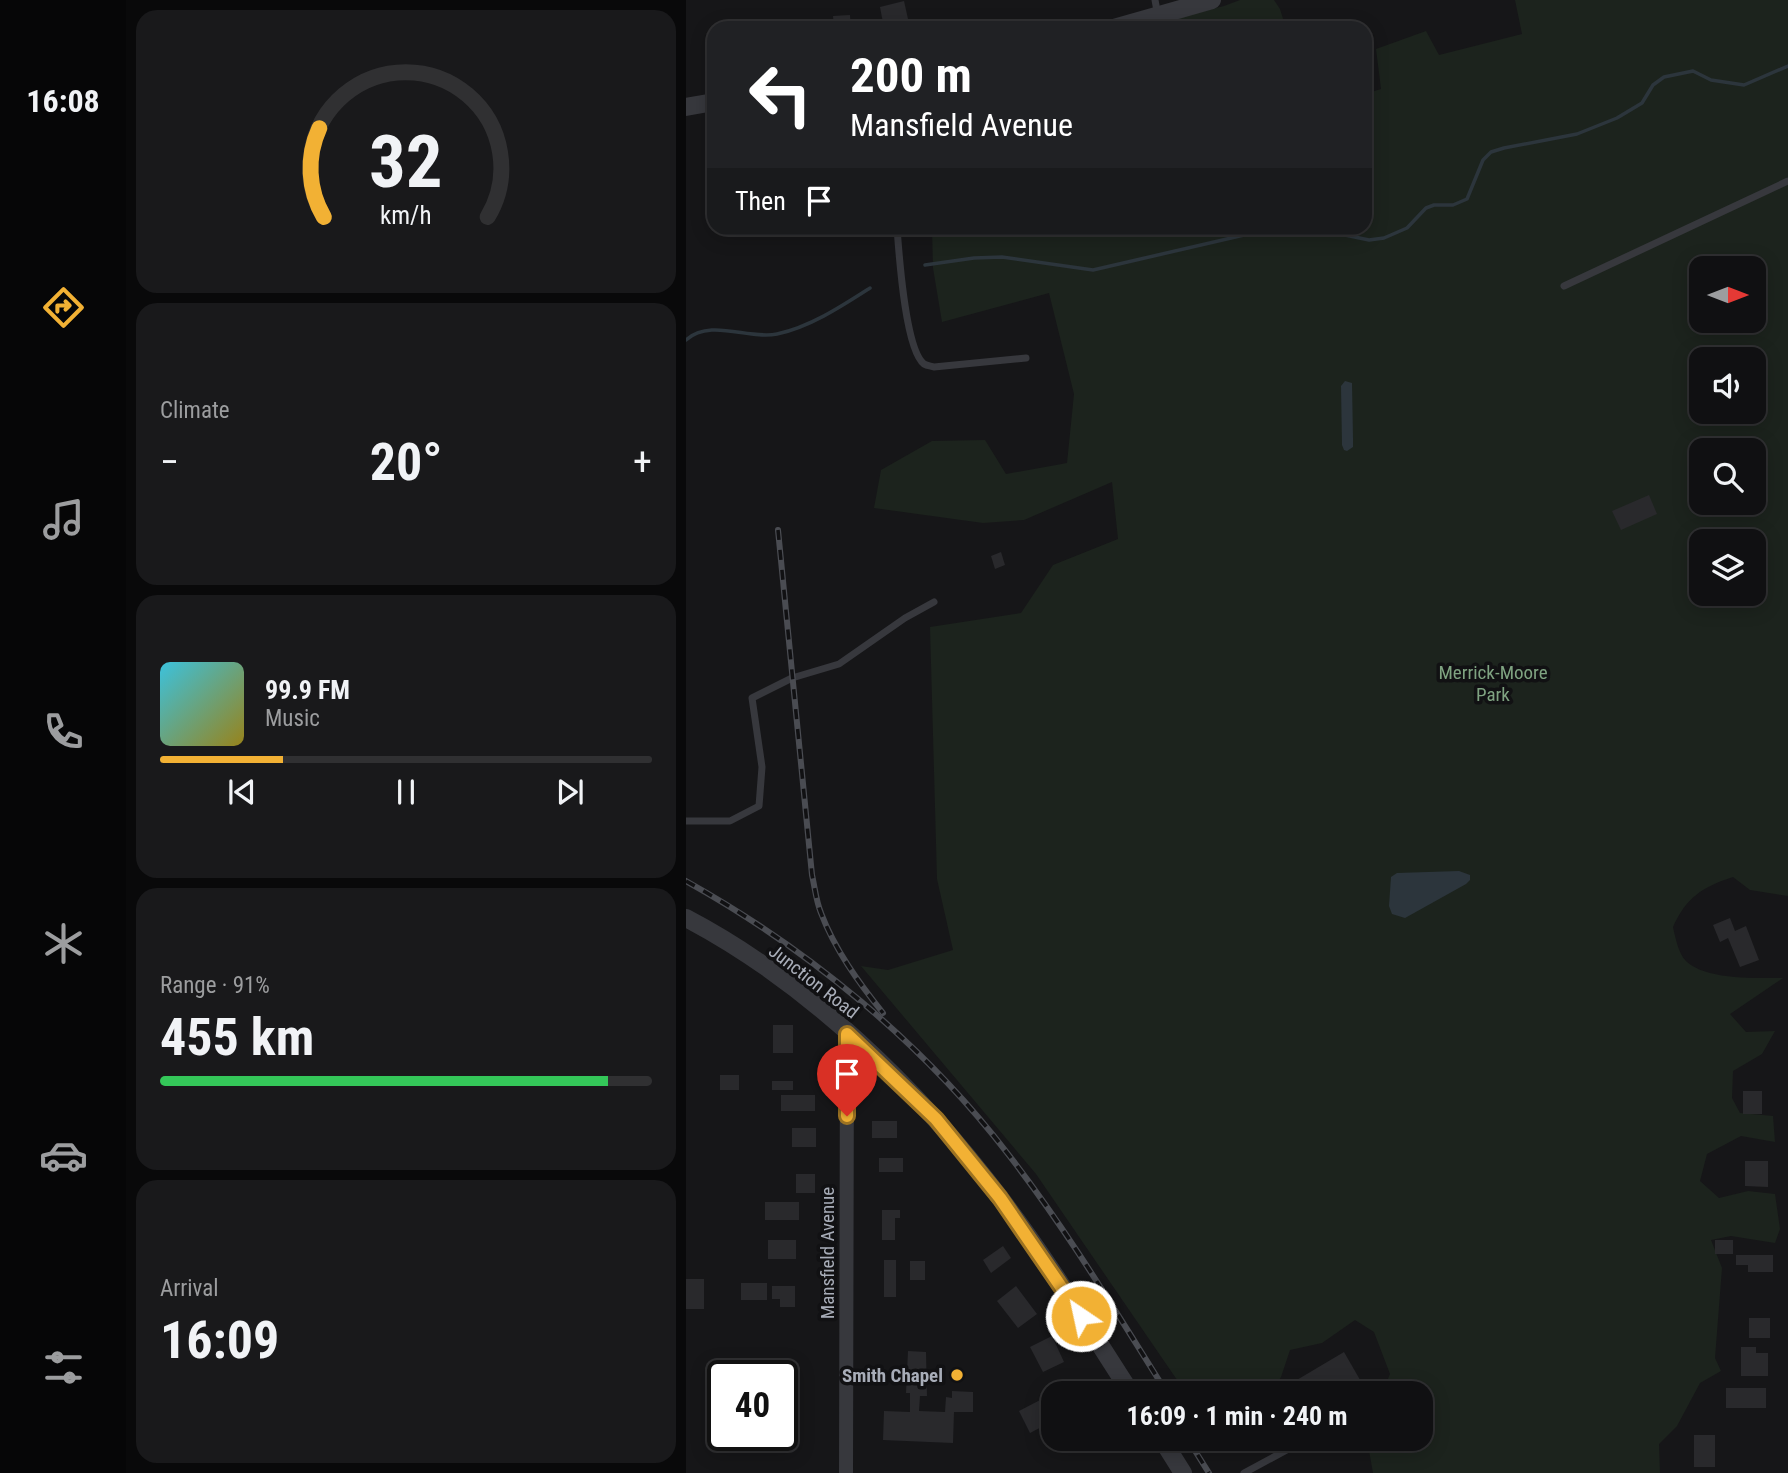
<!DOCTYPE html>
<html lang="en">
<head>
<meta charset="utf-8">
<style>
	body { margin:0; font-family:"Roboto Condensed",sans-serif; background:#19191b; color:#f1f3f6; height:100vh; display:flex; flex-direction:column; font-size:26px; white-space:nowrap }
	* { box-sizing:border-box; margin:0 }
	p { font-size:23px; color:#9c9d9f }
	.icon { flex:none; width:38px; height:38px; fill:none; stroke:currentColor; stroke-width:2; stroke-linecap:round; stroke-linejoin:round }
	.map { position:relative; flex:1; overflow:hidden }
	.details { display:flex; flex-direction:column; gap:10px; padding:10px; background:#09090a; width:560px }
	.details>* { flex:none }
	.top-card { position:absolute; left:21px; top:21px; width:665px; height:214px; border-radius:21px; box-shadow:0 4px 18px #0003,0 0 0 2px #303032; background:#202124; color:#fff; overflow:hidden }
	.needle { width:46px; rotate:90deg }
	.controls { position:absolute; left:1003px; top:256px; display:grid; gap:14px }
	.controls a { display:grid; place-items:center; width:77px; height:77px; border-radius:14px; background:#101012; box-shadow:0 4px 18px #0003,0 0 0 2px #303032; font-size:35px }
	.speed { position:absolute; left:21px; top:1360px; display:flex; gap:14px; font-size:35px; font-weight:700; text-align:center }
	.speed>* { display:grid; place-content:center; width:91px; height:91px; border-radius:50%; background:#101012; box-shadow:0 4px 18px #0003,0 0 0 2px #303032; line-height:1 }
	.speed .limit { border:4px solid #111; border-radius:10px; background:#fff; color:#111 }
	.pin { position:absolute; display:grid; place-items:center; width:60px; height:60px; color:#fff; margin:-72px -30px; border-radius:50% 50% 50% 0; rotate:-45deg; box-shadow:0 0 7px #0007 }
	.pin .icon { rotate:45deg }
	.me { position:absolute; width:77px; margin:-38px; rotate:326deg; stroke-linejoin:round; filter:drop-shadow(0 0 5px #0008) }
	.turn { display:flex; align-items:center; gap:24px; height:147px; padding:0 28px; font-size:32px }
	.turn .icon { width:91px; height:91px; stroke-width:2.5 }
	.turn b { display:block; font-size:49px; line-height:60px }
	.then { display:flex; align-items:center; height:66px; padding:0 28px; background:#0003; gap:14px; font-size:26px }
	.big { font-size:52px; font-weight:700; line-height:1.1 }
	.details .widget { flex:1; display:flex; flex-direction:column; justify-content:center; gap:10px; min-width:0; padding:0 24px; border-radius:21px; background:#19191b }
	.details .dial { align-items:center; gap:0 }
	.dial svg { height:182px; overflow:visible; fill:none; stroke:#303032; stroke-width:7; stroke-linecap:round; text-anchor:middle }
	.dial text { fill:#f1f3f6; stroke:none }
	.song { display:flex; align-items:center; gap:21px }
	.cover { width:84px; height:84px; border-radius:10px; background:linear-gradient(135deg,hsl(190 70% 55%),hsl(50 70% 35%)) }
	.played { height:7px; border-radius:4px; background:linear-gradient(90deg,#f2b134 25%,#303032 25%) }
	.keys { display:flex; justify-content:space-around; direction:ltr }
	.heat { display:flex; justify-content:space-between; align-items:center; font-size:38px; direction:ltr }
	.charge { height:10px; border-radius:5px; background:linear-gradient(90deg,#34c759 91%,#303032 0) }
	.trip { position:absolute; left:355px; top:1381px; width:392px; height:70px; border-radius:21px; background:#101012; box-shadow:0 4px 18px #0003,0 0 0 2px #303032; font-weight:700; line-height:70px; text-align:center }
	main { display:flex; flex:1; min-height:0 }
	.menu { display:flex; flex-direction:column; width:126px; justify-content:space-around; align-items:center; background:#060607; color:#9c9d9f }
	.menu .icon { width:49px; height:49px }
	.menu .current { color:#f2b134 }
	.menu b { font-size:32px; color:#f1f3f6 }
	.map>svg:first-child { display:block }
</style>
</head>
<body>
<main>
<nav class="menu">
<b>16:08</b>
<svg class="icon current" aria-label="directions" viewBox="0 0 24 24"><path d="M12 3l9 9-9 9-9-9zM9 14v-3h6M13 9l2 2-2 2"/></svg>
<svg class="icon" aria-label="music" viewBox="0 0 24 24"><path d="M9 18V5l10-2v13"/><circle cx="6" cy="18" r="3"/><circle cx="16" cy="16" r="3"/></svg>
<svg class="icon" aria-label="phone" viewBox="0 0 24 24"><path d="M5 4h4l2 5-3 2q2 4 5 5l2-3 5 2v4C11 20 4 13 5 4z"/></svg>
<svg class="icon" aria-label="climate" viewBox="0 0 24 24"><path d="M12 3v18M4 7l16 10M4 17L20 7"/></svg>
<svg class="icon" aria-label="car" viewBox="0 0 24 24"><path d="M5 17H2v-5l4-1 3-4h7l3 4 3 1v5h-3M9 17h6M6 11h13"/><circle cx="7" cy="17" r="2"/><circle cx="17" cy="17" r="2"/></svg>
<svg class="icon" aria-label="filters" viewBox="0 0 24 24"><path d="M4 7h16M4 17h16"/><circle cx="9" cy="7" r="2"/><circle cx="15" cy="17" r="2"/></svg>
</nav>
<section class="details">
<div class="widget dial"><svg viewBox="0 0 100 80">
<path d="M14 69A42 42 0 1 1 86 69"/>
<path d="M14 69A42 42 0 0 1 12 30" stroke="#f2b134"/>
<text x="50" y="56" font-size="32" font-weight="700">32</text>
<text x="50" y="72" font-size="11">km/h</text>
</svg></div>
<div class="widget"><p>Climate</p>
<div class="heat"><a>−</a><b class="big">20°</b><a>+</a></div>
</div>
<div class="widget">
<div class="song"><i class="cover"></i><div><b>99.9 FM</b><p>Music</p></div></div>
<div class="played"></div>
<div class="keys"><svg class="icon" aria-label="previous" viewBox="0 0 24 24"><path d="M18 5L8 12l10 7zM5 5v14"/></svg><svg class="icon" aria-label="pause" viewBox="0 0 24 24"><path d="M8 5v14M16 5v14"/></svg><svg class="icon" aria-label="next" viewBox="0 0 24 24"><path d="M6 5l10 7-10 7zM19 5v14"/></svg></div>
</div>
<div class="widget"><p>Range · 91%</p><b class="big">455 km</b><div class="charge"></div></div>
<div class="widget"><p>Arrival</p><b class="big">16:09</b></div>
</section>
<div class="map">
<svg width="1102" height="1473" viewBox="0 0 1102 1473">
	<rect width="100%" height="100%" fill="#161618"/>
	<!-- green -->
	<g fill="#1c231d" fill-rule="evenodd">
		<path d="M554,0h34l6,9 6,19h-149l87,-22z"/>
		<path d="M829,0h273v896l-38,-6 -17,-13c-31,10 -47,21 -60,50 2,9 4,19 8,27 13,27 75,24 102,24l-53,36 16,18 29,-1 -13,23 -29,17 -1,27 8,15 33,3 2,26 -34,-6 -34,18 -7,27 19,17 29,-7 27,3 5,35 -5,14 -44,-7 -20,4 11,28 -7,90 6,13 -21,12 -23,43 -18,18 1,29h-287l-6,-34 54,-1v-45h-39l8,-19 -16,-42 -19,-12 -33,23 -32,7 -9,27 -10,16h-85l-150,-219 -175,-208 27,4 65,-20 -16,-71 -7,-252 91,-14 32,-48 65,-26 -6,-57 -88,38 -41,3 -109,-15 7,-38 51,-29 53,-1 21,34 61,-11 7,-69 -25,-101 -107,29 -9,-54 -1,-40h433v-134l16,-5 -5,-40 50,-18 13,24 83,-21zM1015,268h53v52h-53zM1015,359h53v52h-53zM1015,450h53v52h-53zM1015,541h53v52h-53z"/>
	</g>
	<!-- water -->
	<g fill="#2c353c">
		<path d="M659,381l7,2 1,56v8l-6,4 -3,-1 -2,-5 -1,-59z"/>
		<path d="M773,871l11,4v5l-4,4 -61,34 -13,-4 -3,-8 2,-29 6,-4z"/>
	</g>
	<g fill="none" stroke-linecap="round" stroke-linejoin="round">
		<!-- stream -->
		<g stroke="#2c353c" stroke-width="3.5">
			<path d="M239,265l49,-7 28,-1 91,13 177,-41 75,6 24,5 15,-2 23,-10 19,-20 8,-3h19l14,-6 16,-39 8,-8 13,-4 73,-14 40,-16 25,-15 11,-18 11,-8 29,-6 18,9 33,5 44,-19"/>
			<path d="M0,340c25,-22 62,0 91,-6 33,-7 65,-28 93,-46"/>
		</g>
	</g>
	<!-- building -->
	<g fill="#29292c">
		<path d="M218,1l6,27h-26l-4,-21z"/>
		<path d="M164,15l1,13h-17l-1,-12z"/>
		<path d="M963,495l8,19 -36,16 -9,-19z"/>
		<path d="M315,552l4,13 -10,4 -4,-13z"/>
		<path d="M1044,918l5,13 11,-5 13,34 -19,7 -12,-29 -8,4 -7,-17z"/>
		<rect x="87" y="1025" width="20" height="28"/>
		<rect x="34" y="1075" width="19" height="15"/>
		<rect x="86" y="1081" width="21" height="9"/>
		<rect x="1057" y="1091" width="19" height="23"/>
		<rect x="95" y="1095" width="34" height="16"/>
		<rect x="186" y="1121" width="25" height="17"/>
		<rect x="106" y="1128" width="24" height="19"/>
		<rect x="193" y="1158" width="24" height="14"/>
		<path d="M1059,1161h23v26l-23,-1z"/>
		<rect x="110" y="1174" width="19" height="19"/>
		<rect x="79" y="1202" width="34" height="18"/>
		<path d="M196,1210h18v8h-5v22h-13z"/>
		<rect x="82" y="1240" width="28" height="19"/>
		<rect x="1029" y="1240" width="18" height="14"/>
		<path d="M317,1246l8,12 -20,15 -8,-13z"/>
		<path d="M1050,1255h37v17h-25v-7h-12z"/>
		<rect x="198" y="1260" width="12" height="37"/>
		<rect x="224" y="1261" width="15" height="19"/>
		<rect x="0" y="1279" width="18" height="30"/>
		<rect x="55" y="1283" width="26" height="17"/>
		<path d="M86,1286h23v21h-15v-8h-8z"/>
		<path d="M330,1286l21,28 -19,14 -21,-27z"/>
		<rect x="1063" y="1318" width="21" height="20"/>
		<path d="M366,1336l12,26 -21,10 -13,-25z"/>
		<path d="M1055,1347h15v6h12v23h-27z"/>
		<path d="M222,1351l18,1 1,44h-7l-1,15 26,1 1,-15 6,1v-7l21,1v20h-19l-1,31 -70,-3 1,-29 26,1v-19h-4z"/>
		<path d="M658,1352l23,40 -78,1 -4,-6z"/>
		<rect x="96" y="1374" width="16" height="26"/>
		<rect x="1040" y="1388" width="40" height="20"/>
		<path d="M356,1399l11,22 -23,12 -11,-22z"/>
		<rect x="1008" y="1435" width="21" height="32"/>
	</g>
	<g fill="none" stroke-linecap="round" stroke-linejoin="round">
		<!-- service -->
		<g stroke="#37383d" stroke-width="7">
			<path d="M469,0l3,16"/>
			<path d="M211,228c2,25 8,121 27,136 3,2 7,2 10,3l92,-9"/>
			<path d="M878,286l224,-105"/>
			<path d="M0,821h44l29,-15 3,-39 -10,-69 40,-20 47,-14 66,-46 29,-16"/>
			<path d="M558,1473l50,-27"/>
		</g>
		<!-- minor -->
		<path stroke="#37383d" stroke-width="14" d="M160,1473l1,-440"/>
		<!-- tertiary -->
		<g stroke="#37383d" stroke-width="18">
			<path d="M428,28l98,-28"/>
			<path d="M0,107l28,-5"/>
			<path d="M0,918c122,64 233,172 315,281 47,62 88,129 130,194"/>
			<path d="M475,1438l22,35"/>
		</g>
		<!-- rail casing -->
		<g stroke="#4a4c52" stroke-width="6">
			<g id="rail">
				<path d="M92,530l34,345c3,13 4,26 9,38 14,37 38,70 62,100"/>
				<path d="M0,881c122,68 237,162 322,273 59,76 108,158 159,239"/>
				<path d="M501,1438l22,35"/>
			</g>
		</g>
		<!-- rail -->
		<use href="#rail" stroke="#111113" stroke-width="3.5" stroke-dasharray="10" stroke-linecap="butt"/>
	</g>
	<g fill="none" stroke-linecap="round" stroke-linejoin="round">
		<!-- route casing -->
		<g stroke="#9d7322" stroke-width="18">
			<path id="route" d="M161,1116v-82l89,85 64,79 81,118"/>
		</g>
		<!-- route -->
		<use href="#route" stroke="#f2b134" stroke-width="12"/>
	</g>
	<!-- markers -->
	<circle fill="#f2b134" stroke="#111113" stroke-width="2.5" cx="271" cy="1375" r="7"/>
	<g text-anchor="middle" stroke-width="7" stroke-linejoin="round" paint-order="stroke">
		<!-- park labels -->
		<g font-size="19" fill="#7fa381" stroke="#111113">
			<text x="807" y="679">Merrick-Moore<tspan x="807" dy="22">Park</tspan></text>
		</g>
		<!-- street labels -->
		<g font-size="19" fill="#a8adb8" stroke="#111113">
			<text transform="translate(128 981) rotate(38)" y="7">Junction Road</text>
			<text transform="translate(141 1253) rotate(-90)" y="7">Mansfield Avenue</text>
		</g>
		<!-- poi labels -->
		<g font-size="19" font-weight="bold" fill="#a8adb8" stroke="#111113" text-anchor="end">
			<text x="257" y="1382">Smith Chapel</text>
		</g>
	</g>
</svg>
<div class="controls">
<a><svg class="needle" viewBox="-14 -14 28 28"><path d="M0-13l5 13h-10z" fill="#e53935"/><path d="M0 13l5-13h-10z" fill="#9c9d9f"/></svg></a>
<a><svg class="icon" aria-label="sound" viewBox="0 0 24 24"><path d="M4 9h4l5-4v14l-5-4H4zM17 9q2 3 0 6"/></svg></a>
<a><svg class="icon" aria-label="search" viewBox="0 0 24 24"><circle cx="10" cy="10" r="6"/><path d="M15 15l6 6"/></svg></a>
<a><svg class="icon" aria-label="layers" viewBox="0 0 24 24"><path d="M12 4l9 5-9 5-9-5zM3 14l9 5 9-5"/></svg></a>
</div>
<div class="speed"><div class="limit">40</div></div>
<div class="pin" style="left:161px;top:1116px;background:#d93025"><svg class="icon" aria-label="arrive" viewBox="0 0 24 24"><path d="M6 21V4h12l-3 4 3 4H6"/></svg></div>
<svg class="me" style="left:395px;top:1316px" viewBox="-20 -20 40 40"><circle r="17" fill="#f2b134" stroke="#fff" stroke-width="3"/><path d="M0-11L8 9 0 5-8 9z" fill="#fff"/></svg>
<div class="trip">16:09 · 1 min · 240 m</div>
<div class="top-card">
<div class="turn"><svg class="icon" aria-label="left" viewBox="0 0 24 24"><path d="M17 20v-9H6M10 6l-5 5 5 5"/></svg><div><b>200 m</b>Mansfield Avenue</div></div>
<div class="then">Then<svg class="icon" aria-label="arrive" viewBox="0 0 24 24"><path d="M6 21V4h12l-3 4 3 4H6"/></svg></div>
</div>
</div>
</main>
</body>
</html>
